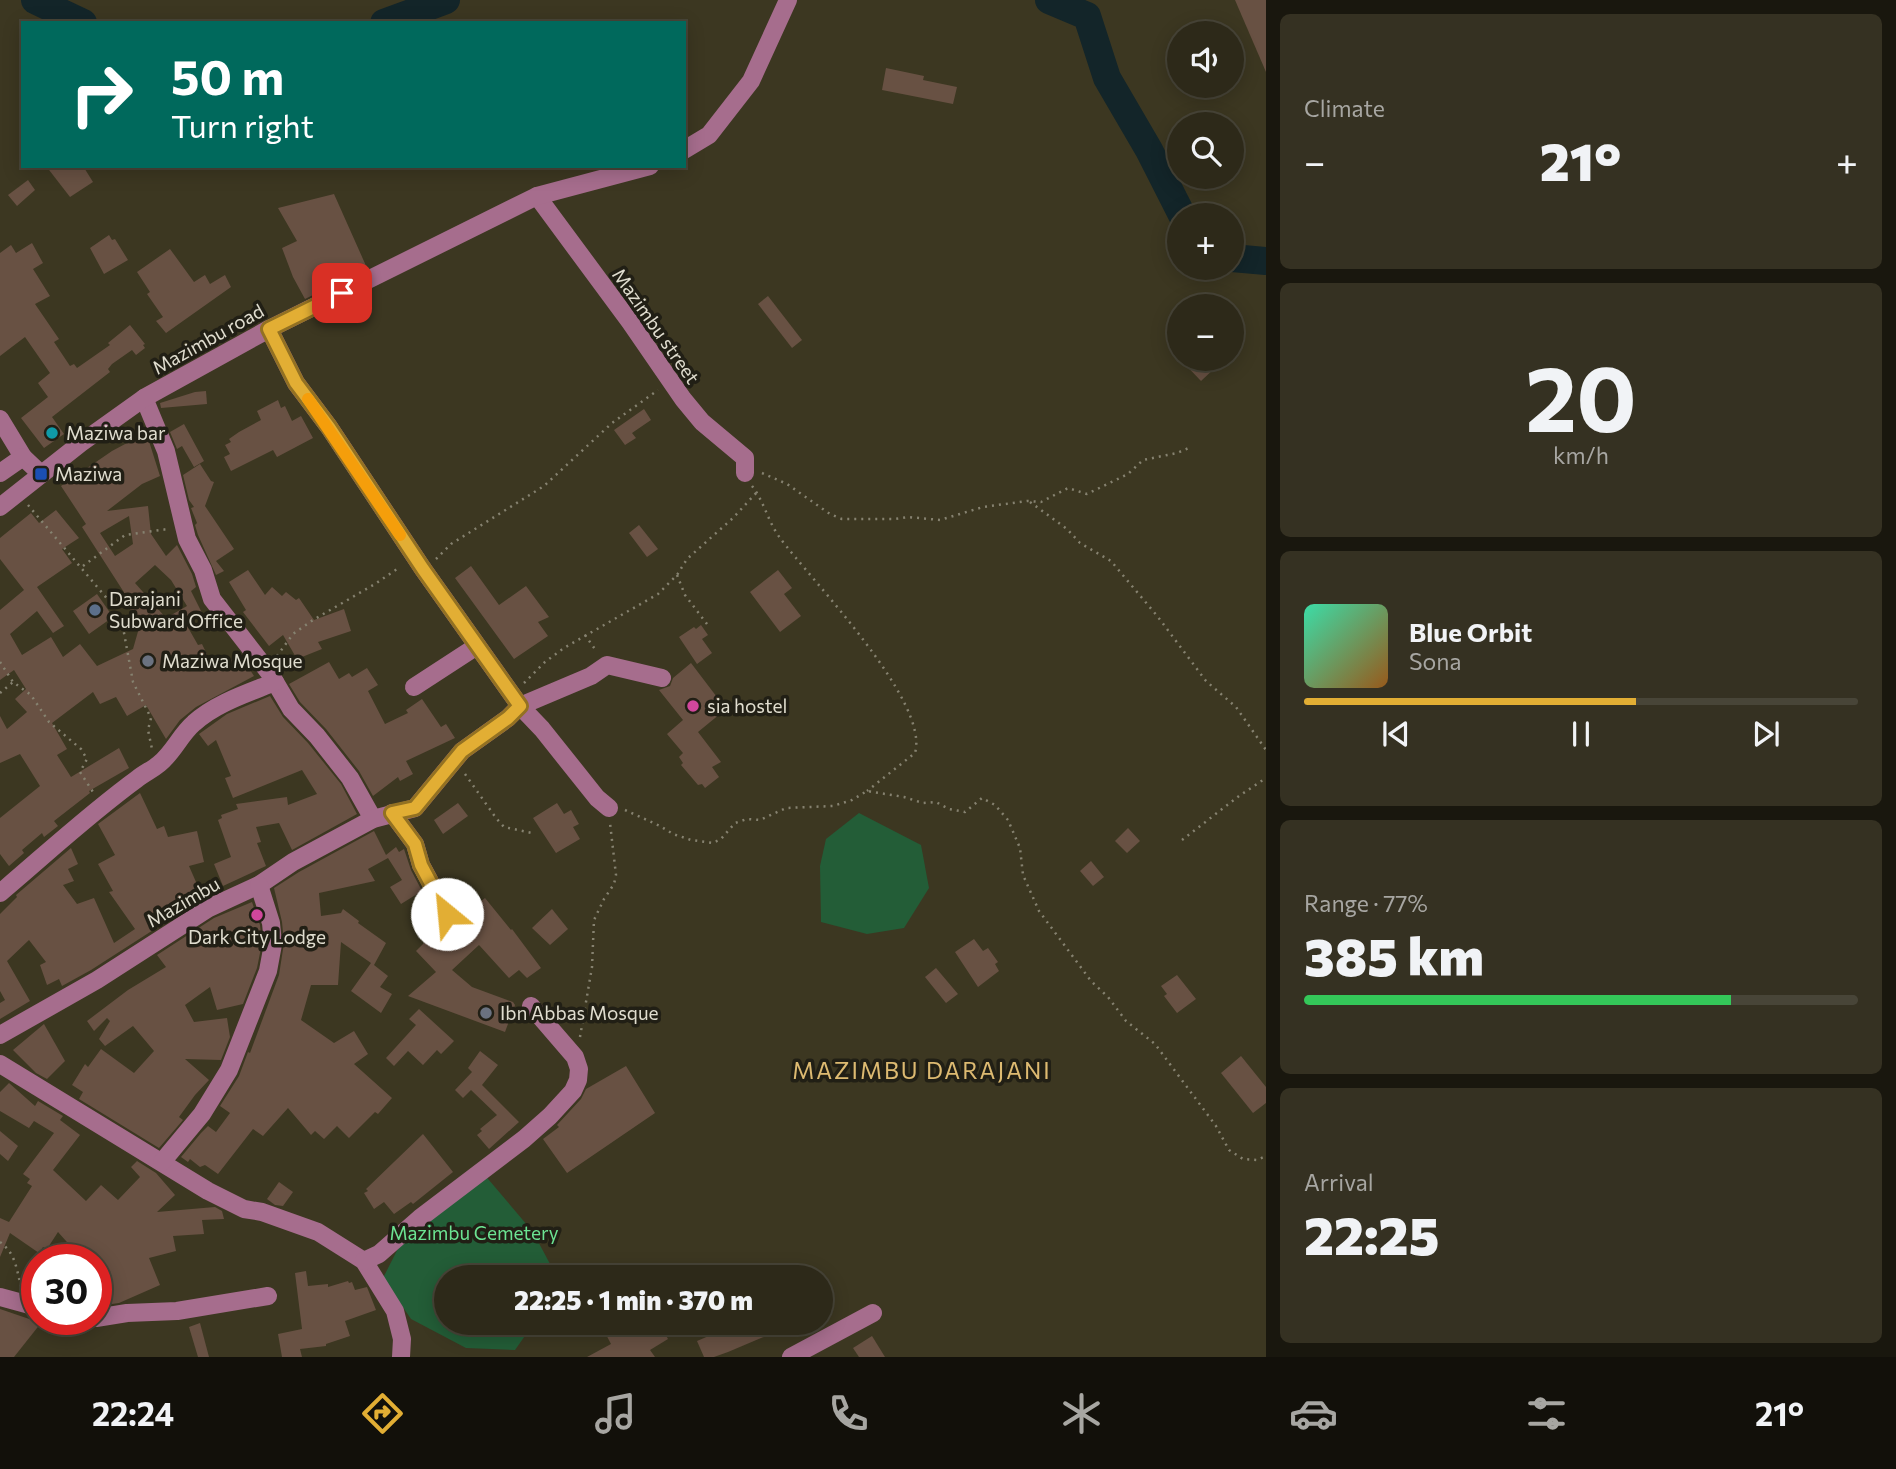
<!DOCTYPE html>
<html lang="en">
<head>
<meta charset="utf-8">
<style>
	body { margin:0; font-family:Commissioner,sans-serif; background:#353122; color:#f1f3f6; height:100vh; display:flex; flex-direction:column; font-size:26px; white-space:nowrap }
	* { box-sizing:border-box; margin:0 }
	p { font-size:23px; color:#a7a6a2 }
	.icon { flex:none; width:38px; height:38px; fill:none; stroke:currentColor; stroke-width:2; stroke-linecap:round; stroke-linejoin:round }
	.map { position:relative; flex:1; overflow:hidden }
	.details { display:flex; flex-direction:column; gap:14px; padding:14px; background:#19170e; width:630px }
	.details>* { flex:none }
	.guide { position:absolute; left:21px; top:21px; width:665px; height:147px; border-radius:0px; box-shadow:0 4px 18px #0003,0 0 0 2px #484538; background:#00695c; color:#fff; overflow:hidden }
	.tools { position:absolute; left:1167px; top:21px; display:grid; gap:14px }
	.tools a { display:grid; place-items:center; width:77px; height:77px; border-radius:50%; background:#2d2919; box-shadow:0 4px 18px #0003,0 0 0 2px #484538; font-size:35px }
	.speed { position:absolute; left:21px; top:1244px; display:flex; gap:14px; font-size:35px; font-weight:700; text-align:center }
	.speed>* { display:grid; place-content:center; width:91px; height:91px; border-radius:50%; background:#2d2919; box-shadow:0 4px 18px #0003,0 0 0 2px #484538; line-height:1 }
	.speed .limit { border:10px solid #d22; background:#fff; color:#111 }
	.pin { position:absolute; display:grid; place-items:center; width:60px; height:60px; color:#fff; margin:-30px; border-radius:14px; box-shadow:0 4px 10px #0006 }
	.me { position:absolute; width:77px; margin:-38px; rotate:332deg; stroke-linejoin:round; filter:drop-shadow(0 0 5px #0008) }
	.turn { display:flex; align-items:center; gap:24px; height:147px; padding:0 35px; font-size:32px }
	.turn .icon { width:91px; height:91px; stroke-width:2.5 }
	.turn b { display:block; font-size:49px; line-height:60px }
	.big { font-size:52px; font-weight:800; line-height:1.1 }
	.details .card { flex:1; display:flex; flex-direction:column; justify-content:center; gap:10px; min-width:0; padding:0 24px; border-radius:10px; background:#353122 }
	.details .dial { align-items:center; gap:0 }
	.dial b { font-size:91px; line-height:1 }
	.song { display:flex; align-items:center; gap:21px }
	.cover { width:84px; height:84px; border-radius:10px; background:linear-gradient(135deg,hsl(160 70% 55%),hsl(30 70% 35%)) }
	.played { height:7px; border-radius:4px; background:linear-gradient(90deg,#e2ae34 60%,#484538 60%) }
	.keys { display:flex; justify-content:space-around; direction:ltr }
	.heat { display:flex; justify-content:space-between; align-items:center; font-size:38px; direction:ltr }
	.charge { height:10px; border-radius:5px; background:linear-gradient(90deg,#34c759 77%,#484538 0) }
	.trip { position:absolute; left:434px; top:1265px; width:399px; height:70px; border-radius:35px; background:#2d2919; box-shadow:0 4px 18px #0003,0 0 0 2px #484538; font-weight:800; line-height:70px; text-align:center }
	.tabs { display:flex; height:112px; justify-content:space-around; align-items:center; background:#12100a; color:#a7a6a2 }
	.tabs .icon { width:49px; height:49px }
	.tabs .on { color:#e2ae34 }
	.tabs b { font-size:32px; color:#f1f3f6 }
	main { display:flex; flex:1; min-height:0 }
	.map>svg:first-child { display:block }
</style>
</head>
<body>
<main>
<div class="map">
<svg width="1266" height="1357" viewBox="0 0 1266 1357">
	<rect width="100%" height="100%" fill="#3c3721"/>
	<!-- green -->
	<g fill="#235d37">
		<path d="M859,813l62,32 8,43 -25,40 -37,6 -46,-12 -1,-56 6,-27z"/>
		<path d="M483,1173l50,59 24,45 -111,1v45h88l-19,27 -49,-2 -55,-29 -28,-41 30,-59z"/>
	</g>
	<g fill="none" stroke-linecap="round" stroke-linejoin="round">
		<!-- river -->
		<g stroke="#132529" stroke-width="28">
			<path d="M35,0l48,23"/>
			<path d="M1049,0l38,16 20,62 42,72 33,65"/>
			<path d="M384,23l62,-23"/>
			<path d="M1232,258l34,3"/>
		</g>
	</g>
	<!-- building -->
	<g fill="#685143" fill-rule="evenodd">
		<path d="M1235,0h31v72z"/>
		<path d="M886,68l38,8 -1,4 34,7 -4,17 -71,-14z"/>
		<path d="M46,166h37l10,16 -23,15z"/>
		<path d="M28,180l7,10 -18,16 -9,-11z"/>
		<path d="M334,194l33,74 -62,31 -12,-22 -11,-29 15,-7 -19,-33z"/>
		<path d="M109,235l3,5 3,-1 13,21 -24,14 -14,-26z"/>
		<path d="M32,243l11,20 -10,6 17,27 -15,8 24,35 -5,3 16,24 4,-2 3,4 33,-23 -2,-2 22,-18 15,19 -2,1 2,3 -9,7 -4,-5 -20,14 -4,5 2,3 -58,45 12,17 -20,14 -23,-30 27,-21 -10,-14 12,-10 -25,-36 -25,19v-103l11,-8 5,8z"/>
		<path d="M170,249l24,33 11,-7 5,9 15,-9 6,12 -65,46 -10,-12 7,-4 -16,-23 3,-2 -13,-20z"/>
		<path d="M768,296l34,44 -10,8 -34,-44z"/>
		<path d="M1180,359h28l8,8 -15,14z"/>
		<path d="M206,391l1,13 -46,4 -1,-5 35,-11z"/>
		<path d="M278,400l3,8 4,-2 7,15 9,-5 12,22 -36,19 -4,-7 -42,21 -7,-14 6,-3 -5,-9 6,-3 -2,-3 10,-7 22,-12 -4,-9z"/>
		<path d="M644,409l7,11 -19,13 4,5 -11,7 -11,-15z"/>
		<path d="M184,424l20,37 -10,6 -12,-21 -5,3 -7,-17z"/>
		<path d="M142,435h5l13,41 -18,8 -35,27 41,-5 3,28 15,22 11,-11 15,29 4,13 -5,4 12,24 -17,9 12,21 4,-1 11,23 28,-11 13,20 -58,31 -16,13 -14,19 -20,-34 -19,11 -11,-19 -16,7 -7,-12 -41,31 15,26 -10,6 14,22 48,-29 10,20 -40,23 1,2 -36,28 4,5 -14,11 -2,-4 -20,17 2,3 -15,13 -9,-12v-36l40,-32 -20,-32 -20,9v-47l7,13 20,-17 -12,-13 11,-10 -12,-19 -14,10v-70l24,-20 -24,-31v-21l31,-25 8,10 17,-13 23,28 -17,11 10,14 -35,24 27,39 -11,7 -16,-22 -27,23 12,21 29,-18 12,20 17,-13 17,22 36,-17 8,-28 -19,-20 5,-4 -45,-70 4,-3 -25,-38 51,-35zM129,516l4,28 -18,12 -15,-23zM155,565l16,15 16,26 -21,12 -31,-35z"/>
		<path d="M200,464l11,17 3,1 -9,24 29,43 -18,12 8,10 -8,4 -18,-40 -3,-10 2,-2 -6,-15 3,-1 -5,-7 -6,-25z"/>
		<path d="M639,525l19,24 -11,8 -18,-24z"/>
		<path d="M471,566l28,39 27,-19 23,31 -11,5 10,14 -34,23 -59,-81z"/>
		<path d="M248,570l17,25 7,-8 10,9 4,-4 10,8 3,-2 15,22 30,-11 7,22 -33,11 4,7 -25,10 -14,-24 -14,11 -26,-34 3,-2 -17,-28z"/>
		<path d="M778,570l14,18 -8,6 17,22 -21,16 -30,-40z"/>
		<path d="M97,594l16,23 -24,17 -16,-23z"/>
		<path d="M701,625l7,10 -6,4 10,14 -15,11 -18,-27 15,-10 2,2z"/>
		<path d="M329,662l10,17 10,-6 3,4 15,-9 11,17 -10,6 17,33 23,-11 -2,-3 16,-11 19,28 5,-3 9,14 -49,23 7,13 -13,7 -2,-4 -25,19 -14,-25 -33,-42 -26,-27 -11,-18z"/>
		<path d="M691,663l35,46 -28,23 23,30 -9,5 7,10 -14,11 -3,-4 -4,1 -17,-20 2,-2 -4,-6 4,-4 -16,-19 16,-14 -24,-30 11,-4 3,-8z"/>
		<path d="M270,696l13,21 25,26 33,41 16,30 -65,36 -13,-27 -23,4 5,15 -4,1 9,23 -43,20 -9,-22 17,-7 -13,-37 4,-2 -1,-3 17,-6 -2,-5 51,-7 1,8 29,-11 -15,-24 -69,28 -8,-20 6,-2 -15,-36 -8,6 -9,-12 28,-20z"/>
		<path d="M140,793l17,36 7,-3 4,11 29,-6 7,31 -15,4 14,32 -112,72 -29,16 -3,-7 -12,6 -7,-20 6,-3 -17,-22 -22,21 23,40 -30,18v-16l5,-3 -5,-9v-77l17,-17 -1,-2 55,-47 7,16 -10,5 6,12 -11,4 14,19 17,-6 20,45 21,-14 -26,-37 4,-1 -15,-27 17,-9 -17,-31z"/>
		<path d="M458,803l10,13 -25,18 -9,-14z"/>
		<path d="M557,803l7,11 7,-4 8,14 -6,3 7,12 -24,14 -23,-35z"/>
		<path d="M1128,828l12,13 -13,12 -12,-12z"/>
		<path d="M374,831l12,24 10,-8 3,5 5,-3 7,21 11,21 -21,13 -11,-17 12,-7 -14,-22 -20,11 7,12 -56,12 2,23 20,-3 2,-4 16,12 -1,2 28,20 -12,22 14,11 -8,11 12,7 -11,19 -30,-22 20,-28 -30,-21 -3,43h-27l-10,35 33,23 20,-12 14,23 -14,10 38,34 -14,16 -3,-2 -26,26 -12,-12 -13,13 -9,-8 -4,4 -23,-27 -25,28 -10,-7 -35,45 -13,-9 -5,2 -10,-8 -2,3 -7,-5 20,-24 7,-7 8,6 14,-19 -10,-7 19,-30 9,-24 2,1 29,-78 5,-32 -2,-21 -8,-34 25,-16z"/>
		<path d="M1091,861l13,16 -11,9 -13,-15z"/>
		<path d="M485,898l26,32 1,-1 29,39 -14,10 -8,-8 -10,8 -30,-33 -27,25 20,17 41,15 2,3 -10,27 -97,-36 28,-24 -20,-21 27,-27 13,-3z"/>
		<path d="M252,902l8,23 2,18 -5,25 -14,36 -26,6 -7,-23 -25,18 9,17 33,-4 3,19 -9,23 -36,-1 24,21 -14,15 -16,22 4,3 -24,28 -80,-49 4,-7 -11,-7 13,-21 3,3 13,-18 33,24 20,-22 -21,-25 -28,20 -6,-7 11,-18 -3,-3 -13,13 -7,-10 41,-31 38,-23 -9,-12 57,-37z"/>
		<path d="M552,909l16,20 -18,16 -18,-17z"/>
		<path d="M974,939l9,12 5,-3 10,14 -3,2 4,7 -21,16 -23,-35z"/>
		<path d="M936,968l22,26 -12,9 -21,-26z"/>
		<path d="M1177,975l19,24 -19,14 -13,-17 3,-2 -6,-8z"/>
		<path d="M419,1009l35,32 -13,13 -4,-4 -14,15 -15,-14 -14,15 -8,-8 30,-33 -7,-6z"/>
		<path d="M44,1024l21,37 -18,18 -11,-6 -23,-23z"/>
		<path d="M480,1051l18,14 -16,20 37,37 -30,27 -12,-14 5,-4 -2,-2 17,-14 -26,-25 -8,8 -8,-8 17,-18 -4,-4z"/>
		<path d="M1241,1056l25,31v16l-13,10 -32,-40z"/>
		<path d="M626,1066l29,47 -88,60 -24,-34 16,-12 -2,-2 24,-26 5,-10z"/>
		<path d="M9,1083l26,23 3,-5 25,15 -3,4 20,15 -27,35 33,31 15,-16 17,15 22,-23 -9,-10 6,-6 19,12 19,22 -18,17 58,-5 7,4 2,8 -22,1 2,14 -31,2 3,15 -27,7 11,27 -41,18 -7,1 -3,-7 -5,1 -8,-18v-20h-13l-25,-28 -11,17 -4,-2 -4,6 -29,-20 -10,24v-39l9,4 23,-36 -5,-3 3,-4 -7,-5 31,-41 -20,-12 -5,7 -29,-17v-19z"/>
		<path d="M0,1131l18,15 -10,15 -8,-7z"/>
		<path d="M423,1134l30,38 -40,32 -2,-2 -17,12 -10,-12 -10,7 -10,-16 4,-2 -2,-2z"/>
		<path d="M279,1182l14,10 -10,14 -8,-1 -8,-6z"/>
		<path d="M306,1271l2,15 20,-2v3l20,-6 1,2 3,-1 3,8 12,-3 9,23 -31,11 5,15 -24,8v2l-26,3 2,8h-20l-4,-23 24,-5 -7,-56z"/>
		<path d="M0,1309l41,14 -27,34h-14z"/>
		<path d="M200,1323l9,34h-11l-9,-30z"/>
		<path d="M600,1323h59l9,16 -18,11 5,7h-68l24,-13z"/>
		<path d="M739,1323h58l-69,29 -14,5h-10l-7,-16z"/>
		<path d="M872,1336l13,21h-26l-6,-9z"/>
	</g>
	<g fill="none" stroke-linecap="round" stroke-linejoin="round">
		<!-- path -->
		<g stroke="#868270" stroke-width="2.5" stroke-dasharray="2 5" stroke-linecap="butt">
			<path d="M762,473l25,11 43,30 12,5h53l13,-2 32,3 43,-13 44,-6 14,1 27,-14 19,6 41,-20 15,-14 34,-7 14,-6"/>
			<path d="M752,486c12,15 16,36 28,52 31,42 150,163 135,215l-48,38"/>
			<path d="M1030,502l37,27 13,14 31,18 47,56 48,64 30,26 30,43"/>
			<path d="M28,505l87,103 7,14 11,60 18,36 -3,12 4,19"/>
			<path d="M436,559l15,-15 93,-58 68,-63 46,-33"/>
			<path d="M83,566l42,-31 43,-6"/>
			<path d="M677,575l8,20 25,33"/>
			<path d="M585,635l12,17"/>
			<path d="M277,656l16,-22 20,-14 62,-36 25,-17"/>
			<path d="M0,662l13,20 18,13 18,27 32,27 6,10 -7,13 13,20"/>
			<path d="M524,683l21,-21 19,-14 94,-54 19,-19 10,-16 46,-41 24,-26"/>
			<path d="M0,693l13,-11"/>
			<path d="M465,774l31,44 8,9 28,6"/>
			<path d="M625,810l35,16 13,8 18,6 22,3 8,-4 14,-16 12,-4 13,1 26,-12 47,-2 19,-6 15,-9 37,6 19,6 13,-1 13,7 16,3 17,-14 13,7 13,15 12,28 3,27 16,36 52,70 17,16 18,24 29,23 61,82 13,24 14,9 14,1 9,-4"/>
			<path d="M1182,840l57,-44 27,-18"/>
			<path d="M580,1037l12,-70 2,-47 10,-21 10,-15 2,-9 -6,-52"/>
			<path d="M0,1242c16,12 16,26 21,44"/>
		</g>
		<!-- minor -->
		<g stroke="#a66d8d" stroke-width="18">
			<path d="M684,150l25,-15 42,-54 37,-81"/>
			<path d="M537,196l93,126 53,77 19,23 43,36v15"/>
			<path d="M144,398l22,53 21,88 16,31 9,29 59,76 20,34 26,27 33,42 23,41"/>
			<path d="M0,419l23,38 18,17"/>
			<path d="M0,473l23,-16"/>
			<path d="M0,507l81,-64 63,-45 125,-69 268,-133 113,-30"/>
			<path d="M414,687l63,-41"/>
			<path d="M609,808l-12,-10 -55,-69 -22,-23 71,-30 16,-11 55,13"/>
			<path d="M392,813l23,31 6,21 26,48"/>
			<path d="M0,893c45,-38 89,-79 137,-114 7,-6 15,-9 22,-15 15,-12 21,-29 35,-41 22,-20 54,-30 81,-41"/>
			<path d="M0,1035l97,-55 112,-72 50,-23 34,-23 80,-43 42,-11 47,-57 46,-33 12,-12 -97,-137 -94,-142 -33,-44 -27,-54"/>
			<path d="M0,1064l208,127 36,18 18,3 56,20 46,29 31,50 7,28 -1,18"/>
			<path d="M162,1162l40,-48 27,-44 39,-99 5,-27 -2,-21 -12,-38"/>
			<path d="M364,1261l15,-7 41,-36 104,-79 26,-23 23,-25 5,-11 1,-11 -4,-12 -44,-51"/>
			<path d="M0,1297l37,10"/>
			<path d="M96,1318l31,-5 50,-2 91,-15"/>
			<path d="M791,1357l82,-44"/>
		</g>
	</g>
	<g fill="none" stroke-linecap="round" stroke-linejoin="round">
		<!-- route casing -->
		<g stroke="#937122" stroke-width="18">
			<path id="route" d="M342,293l-73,36 27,54 33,44 94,142 97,137 -12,12 -46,33 -47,57 -23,5 23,31 6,21 26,49"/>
		</g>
		<!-- route -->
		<use href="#route" stroke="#e2ae34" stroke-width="12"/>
		<!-- slow -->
		<path stroke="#f59e0b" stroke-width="12" d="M308,399l92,136"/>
	</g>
	<!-- markers -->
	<circle fill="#0f9aa8" stroke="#211f15" stroke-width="2.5" cx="52" cy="433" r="7"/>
	<rect fill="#1a4fb4" stroke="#211f15" stroke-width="2.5" x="34" y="467" width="14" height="14" rx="3.5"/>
	<circle fill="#5c6f8a" stroke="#211f15" stroke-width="2.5" cx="95" cy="610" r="7"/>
	<g fill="#6b7280" stroke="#211f15" stroke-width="2.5">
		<circle cx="148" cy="661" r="7"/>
		<circle cx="486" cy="1013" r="7"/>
	</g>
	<g fill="#d1479c" stroke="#211f15" stroke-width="2.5">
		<circle cx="693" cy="706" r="7"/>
		<circle cx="257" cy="915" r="7"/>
	</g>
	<g text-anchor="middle" stroke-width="7" stroke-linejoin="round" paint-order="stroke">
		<!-- street labels -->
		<g font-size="19" fill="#e0ddcf" stroke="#211f15">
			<text transform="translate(656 326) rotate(55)" y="7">Mazimbu street</text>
			<text transform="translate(208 339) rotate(-29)" y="7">Mazimbu road</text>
			<text transform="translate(183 902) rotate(-30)" y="7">Mazimbu</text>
		</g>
		<!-- poi labels -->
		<g font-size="19" fill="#e0ddcf" stroke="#211f15" text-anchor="start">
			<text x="66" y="440">Maziwa bar</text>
			<text x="55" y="481">Maziwa</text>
			<text x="109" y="606">Darajani<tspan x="109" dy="22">Subward Office</tspan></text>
			<text x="162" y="668">Maziwa Mosque</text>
			<text x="707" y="713">sia hostel</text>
			<text x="257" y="944" text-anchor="middle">Dark City Lodge</text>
			<text x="500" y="1020">Ibn Abbas Mosque</text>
		</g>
		<!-- park labels -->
		<g font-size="19" fill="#6ce392" stroke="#211f15">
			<text x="474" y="1240">Mazimbu Cemetery</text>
		</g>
		<!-- quarter labels -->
		<g font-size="23" letter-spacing="2" fill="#ddba71" stroke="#211f15">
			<text x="922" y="1079">MAZIMBU DARAJANI</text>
		</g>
	</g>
</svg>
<div class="tools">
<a><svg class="icon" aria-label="sound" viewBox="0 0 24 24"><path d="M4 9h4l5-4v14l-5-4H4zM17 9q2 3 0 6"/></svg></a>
<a><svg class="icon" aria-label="search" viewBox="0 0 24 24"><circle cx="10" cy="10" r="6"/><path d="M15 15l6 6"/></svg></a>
<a>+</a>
<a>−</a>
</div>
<div class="speed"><div class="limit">30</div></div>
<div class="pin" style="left:342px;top:293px;background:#d93025"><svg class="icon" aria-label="arrive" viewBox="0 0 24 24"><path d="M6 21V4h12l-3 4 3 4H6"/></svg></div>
<svg class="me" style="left:447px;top:914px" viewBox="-20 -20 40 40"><circle r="19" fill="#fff"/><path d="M0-13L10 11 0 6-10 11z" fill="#e2ae34"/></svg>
<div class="trip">22:25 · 1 min · 370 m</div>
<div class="guide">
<div class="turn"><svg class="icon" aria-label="right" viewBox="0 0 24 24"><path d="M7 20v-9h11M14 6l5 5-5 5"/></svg><div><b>50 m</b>Turn right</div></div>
</div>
</div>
<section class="details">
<div class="card"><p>Climate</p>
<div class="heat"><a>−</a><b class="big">21°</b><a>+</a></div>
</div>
<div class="card dial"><b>20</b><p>km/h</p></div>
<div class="card">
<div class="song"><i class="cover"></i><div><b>Blue Orbit</b><p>Sona</p></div></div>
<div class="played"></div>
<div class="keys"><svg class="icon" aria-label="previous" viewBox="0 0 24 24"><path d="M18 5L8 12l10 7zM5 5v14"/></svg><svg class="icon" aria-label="pause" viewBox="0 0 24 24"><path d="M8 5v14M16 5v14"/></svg><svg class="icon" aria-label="next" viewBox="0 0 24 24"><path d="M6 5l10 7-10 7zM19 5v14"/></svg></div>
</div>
<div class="card"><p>Range · 77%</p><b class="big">385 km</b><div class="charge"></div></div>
<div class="card"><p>Arrival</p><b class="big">22:25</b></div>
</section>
</main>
<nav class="tabs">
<b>22:24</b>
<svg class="icon on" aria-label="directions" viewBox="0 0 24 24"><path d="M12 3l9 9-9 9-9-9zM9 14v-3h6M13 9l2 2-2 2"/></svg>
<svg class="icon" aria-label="music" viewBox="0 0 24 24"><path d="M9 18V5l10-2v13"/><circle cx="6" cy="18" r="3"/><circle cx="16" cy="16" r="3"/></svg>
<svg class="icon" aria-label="phone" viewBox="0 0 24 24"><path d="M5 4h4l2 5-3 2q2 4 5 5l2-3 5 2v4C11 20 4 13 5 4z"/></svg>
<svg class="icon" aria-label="climate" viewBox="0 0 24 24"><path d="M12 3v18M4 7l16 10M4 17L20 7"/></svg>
<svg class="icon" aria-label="car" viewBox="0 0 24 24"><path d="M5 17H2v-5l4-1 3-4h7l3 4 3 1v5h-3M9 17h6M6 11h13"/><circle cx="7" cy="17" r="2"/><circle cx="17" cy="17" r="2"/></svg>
<svg class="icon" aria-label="filters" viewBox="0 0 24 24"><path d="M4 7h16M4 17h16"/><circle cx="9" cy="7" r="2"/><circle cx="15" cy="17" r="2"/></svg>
<b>21°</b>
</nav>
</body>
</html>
